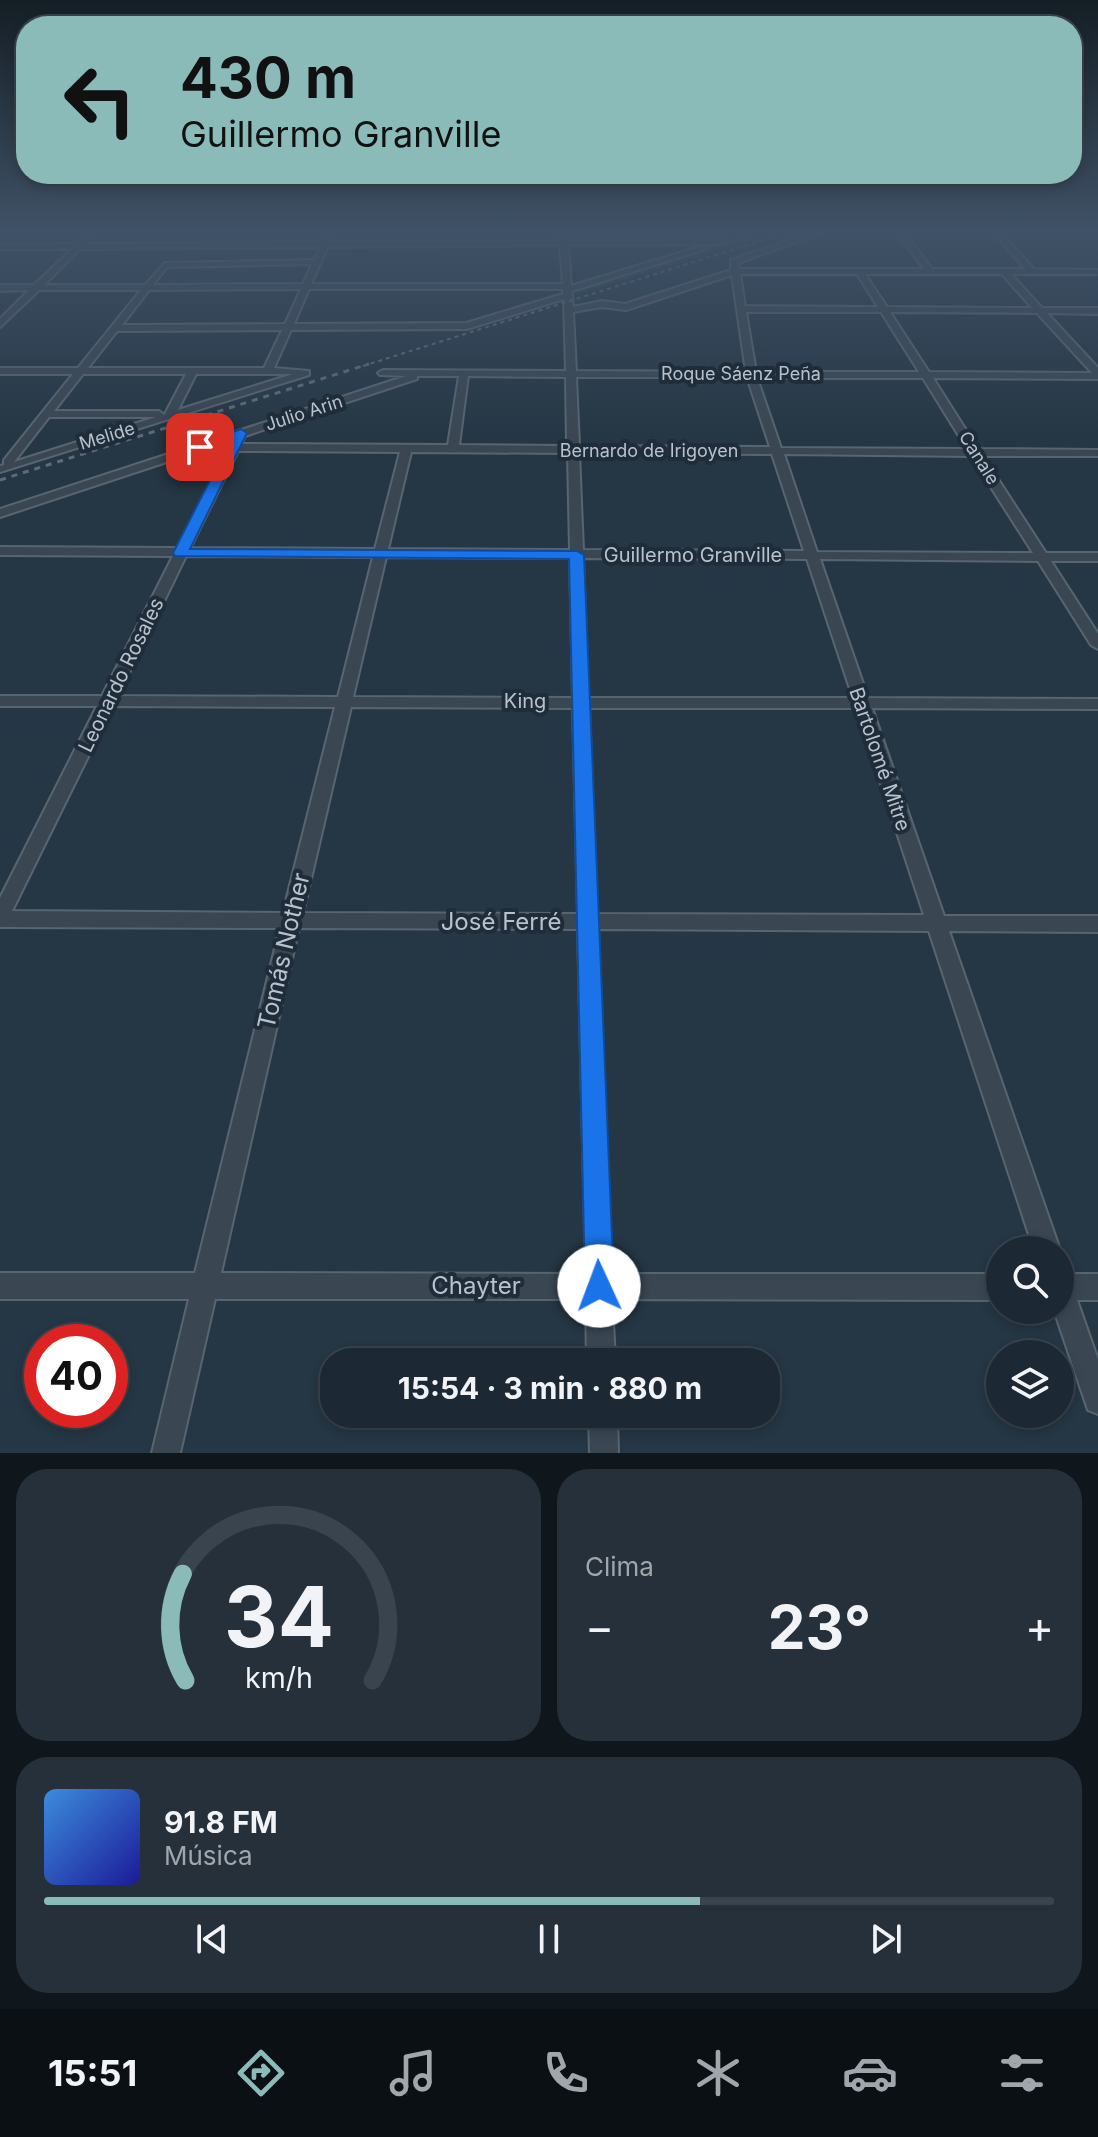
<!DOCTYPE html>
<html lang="es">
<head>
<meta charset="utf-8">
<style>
	body { margin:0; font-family:Inter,sans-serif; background:#25303b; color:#f1f3f6; height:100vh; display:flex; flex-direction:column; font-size:30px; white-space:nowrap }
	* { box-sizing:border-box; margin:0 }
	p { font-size:26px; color:#a0a6ac }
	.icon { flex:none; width:44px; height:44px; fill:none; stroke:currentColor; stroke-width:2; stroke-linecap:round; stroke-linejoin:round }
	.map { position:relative; height:1453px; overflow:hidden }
	.side { display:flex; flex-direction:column; gap:16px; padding:16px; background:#0f161c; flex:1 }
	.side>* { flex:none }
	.guide { position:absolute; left:16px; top:16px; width:1066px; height:168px; border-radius:32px; box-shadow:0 4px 12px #0003,0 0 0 2px #3a444e; background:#8bbbb9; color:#111; overflow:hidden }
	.fabs { position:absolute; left:986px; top:1236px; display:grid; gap:16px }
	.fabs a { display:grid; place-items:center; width:88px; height:88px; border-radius:50%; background:#1c2833; box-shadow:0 4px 12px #0003,0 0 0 2px #3a444e; font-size:40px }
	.speed { position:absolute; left:24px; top:1324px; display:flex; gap:16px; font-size:40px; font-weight:700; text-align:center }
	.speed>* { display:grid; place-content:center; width:104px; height:104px; border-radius:50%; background:#1c2833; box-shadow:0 4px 12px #0003,0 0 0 2px #3a444e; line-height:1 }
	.speed .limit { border:12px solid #d22; background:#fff; color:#111 }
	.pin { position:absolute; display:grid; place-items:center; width:68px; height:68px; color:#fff; margin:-34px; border-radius:16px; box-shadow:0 4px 12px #0006 }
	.me { position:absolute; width:88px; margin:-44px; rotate:358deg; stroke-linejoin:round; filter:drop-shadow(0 0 6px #0008) }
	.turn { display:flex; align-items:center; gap:28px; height:168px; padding:0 32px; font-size:36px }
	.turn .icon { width:104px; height:104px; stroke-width:2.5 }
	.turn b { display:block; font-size:56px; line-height:68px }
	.big { font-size:60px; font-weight:700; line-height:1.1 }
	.side .card { flex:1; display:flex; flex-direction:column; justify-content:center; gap:12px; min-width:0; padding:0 28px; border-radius:32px; background:#25303b }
	.side .dial { align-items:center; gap:0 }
	.dial svg { height:208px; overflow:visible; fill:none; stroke:#3a444e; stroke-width:7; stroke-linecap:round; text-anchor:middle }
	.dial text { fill:#f1f3f6; stroke:none }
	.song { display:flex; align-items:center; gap:24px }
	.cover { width:96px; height:96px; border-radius:12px; background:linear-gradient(135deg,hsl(210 70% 55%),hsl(240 70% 35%)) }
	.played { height:8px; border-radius:4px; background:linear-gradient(90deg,#8bbbb9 65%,#3a444e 65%) }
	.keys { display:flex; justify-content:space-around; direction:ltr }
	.heat { display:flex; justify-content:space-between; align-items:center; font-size:44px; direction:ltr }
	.side .tiles { flex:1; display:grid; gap:16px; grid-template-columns:1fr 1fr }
	.card:last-child { grid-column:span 2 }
	.trip { position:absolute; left:320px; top:1348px; width:460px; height:80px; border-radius:32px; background:#1c2833; box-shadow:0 4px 12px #0003,0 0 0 2px #3a444e; font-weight:700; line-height:80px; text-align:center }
	.tabs { display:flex; height:128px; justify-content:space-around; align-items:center; background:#0b1014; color:#a0a6ac }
	.tabs .icon { width:56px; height:56px }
	.tabs .selected { color:#8bbbb9 }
	.tabs b { font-size:36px; color:#f1f3f6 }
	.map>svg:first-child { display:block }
</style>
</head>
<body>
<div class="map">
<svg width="1098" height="1453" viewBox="0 0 1098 1453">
	<rect width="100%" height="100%" fill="#253644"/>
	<!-- green -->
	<path fill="#284545" d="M751,232h14l-27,12 -163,51 2,-5 150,-47z"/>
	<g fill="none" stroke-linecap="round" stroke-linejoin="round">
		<!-- minor casing -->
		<g stroke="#586570" stroke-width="4">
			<g id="minor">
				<path d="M88,232h8l-11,12 237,-2 5,-10h7l-4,10 230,-1 -1,-9h8v9l155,-1 4,2 -4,2 -154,1 3,41 131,-40 7,2 -137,43 1,16 29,-6 23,3 106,-34v-10l81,-28h12l-86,31 1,6h185l-27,-37h7l28,37h93l-32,-37h7l34,37 64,1v4h-87l31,34h56v6l-51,-1 51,55v11l-165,-1 45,71 120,1v6h-115l63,97h52v8h-47l47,73v15l-7,-4 -53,-84 -218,-2 48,139 230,1v10l-226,-1 72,208h154v16l-149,-1 111,319h-26l-105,-319 -331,-2 13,345h389v26l-388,-1 3,63h-28l-1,-63h-371l-35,154h-28l37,-154h-189v-26h195l85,-345 -280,-1v-29l97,-192h-97v-10h102l71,-140 -173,-1v-8l177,1 50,-97 -24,-1 -203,67v-8l196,-64 12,-3 22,2 2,-5 -4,-3 1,-2 177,-58 -26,-1 -2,-2 5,-3 183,1 -2,-72 -97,30 -176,1 -17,38 35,3v4l-309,97v-6l4,-1v-5l69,-86h-73v-6h78l63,-78h-102l-39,37v-8l29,-29 -29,1v-6h34l38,-36h-72v-4l76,-1zM560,245l3,39h-252l17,-37zM320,247l-5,13 -150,3 -20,22h-101l36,-36zM312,264l-9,20 -150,1 14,-18zM740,274h117l21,33 -133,-1zM865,274h137l30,34 -145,-1zM732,275l14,97 -170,-1 -3,-59 29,-5 24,3zM301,289l-16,35 -163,1 27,-35zM309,289h254v5l-97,29 -172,1zM746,312h135l38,60h-163zM890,312l147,1 55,60 -163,-1zM282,330l-18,38h-176l29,-37zM83,374h103l-21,40 -1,1 -5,-4h-105zM196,374h97l-115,36zM417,376h42l-11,69 -207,-1 4,-8 172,-57zM468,376l98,1 1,69 -108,-1zM576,377h171l23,70 -191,-1zM757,378h166l44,71 -186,-1zM49,417h107l-142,45zM238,451l162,1 -25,97 -185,-1zM411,452l157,1 2,97 -182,-1zM579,453l193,1 32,97 -221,-1zM784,454l187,2 62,97 -216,-1zM186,556l187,1 -35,140 -220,-1zM386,557l184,1 3,140 -220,-1zM583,558l224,1 46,139h-265zM113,706l222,1 -52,206 -271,-2zM351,707l222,1 5,206 -275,-1zM589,708h267l68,207 -327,-1zM299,928l279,1 8,345 -365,-1z"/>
				<path d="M1060,1274h38v26h-21l21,60v54l-10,-4 -34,-100h6z"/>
				<path d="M589,1414h28l1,39h-28z"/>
			</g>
		</g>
		<!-- minor -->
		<use href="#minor" fill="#3a4753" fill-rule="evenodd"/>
		<!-- rail-far1 -->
		<path stroke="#5c6c7a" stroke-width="2" stroke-dasharray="4 4" stroke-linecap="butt" d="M363,366l426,-134"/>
		<!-- rail -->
		<path stroke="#5c6c7a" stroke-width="3" stroke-dasharray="6 6" stroke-linecap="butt" d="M0,480l369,-116"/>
	</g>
	<!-- sky -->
	<linearGradient id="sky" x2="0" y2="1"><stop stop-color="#141e25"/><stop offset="0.53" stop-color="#405267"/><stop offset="1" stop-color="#405267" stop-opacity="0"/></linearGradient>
	<rect width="1098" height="436" fill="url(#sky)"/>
	<!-- route -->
	<path fill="#1a73e8" stroke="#114b97" stroke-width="2" d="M241,429l6,4 -57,116 387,2 7,4 30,731 -4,11 -11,4 -10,-4 -4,-11 -16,-727 -394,-3 -2,-3 57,-112 -30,10 -7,-4z"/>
	<g text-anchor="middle" stroke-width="8" stroke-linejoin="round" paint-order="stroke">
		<!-- far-street labels -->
		<g font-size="18" fill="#b7c2cd" stroke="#1f2c39">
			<text x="741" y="380">Roque Sáenz Peña</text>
			<text transform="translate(304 413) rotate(-18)" y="6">Julio Arin</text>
			<text transform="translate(107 436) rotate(-17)" y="6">Melide</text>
			<text x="649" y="457">Bernardo de Irigoyen</text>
			<text transform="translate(979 458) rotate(58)" y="6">Canale</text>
		</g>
		<!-- street labels -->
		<g font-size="20" fill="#b7c2cd" stroke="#1f2c39">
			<text x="693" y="562">Guillermo Granville</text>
			<text transform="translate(121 675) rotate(-64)" y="7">Leonardo Rosales</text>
			<text x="525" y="708">King</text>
			<text transform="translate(880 759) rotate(71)" y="7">Bartolomé Mitre</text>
		</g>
		<!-- near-street labels -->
		<g font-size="24" fill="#b7c2cd" stroke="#1f2c39">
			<text x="501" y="930">José Ferré</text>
			<text transform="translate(284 951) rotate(-77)" y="8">Tomás Nother</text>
			<text x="476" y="1294">Chayter</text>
		</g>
	</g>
</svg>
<div class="fabs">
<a><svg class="icon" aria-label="search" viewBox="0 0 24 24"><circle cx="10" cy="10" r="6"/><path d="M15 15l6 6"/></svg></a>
<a><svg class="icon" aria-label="layers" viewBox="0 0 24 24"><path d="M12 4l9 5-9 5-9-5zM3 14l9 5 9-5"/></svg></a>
</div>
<div class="speed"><div class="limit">40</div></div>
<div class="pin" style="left:200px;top:447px;background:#d93025"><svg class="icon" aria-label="arrive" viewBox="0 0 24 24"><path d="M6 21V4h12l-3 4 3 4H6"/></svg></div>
<svg class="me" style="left:599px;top:1286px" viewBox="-20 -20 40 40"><circle r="19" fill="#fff"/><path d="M0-13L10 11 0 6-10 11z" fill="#1a73e8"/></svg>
<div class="trip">15:54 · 3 min · 880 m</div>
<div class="guide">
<div class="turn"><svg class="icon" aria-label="left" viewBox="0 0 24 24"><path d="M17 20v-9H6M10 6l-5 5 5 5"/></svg><div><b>430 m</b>Guillermo Granville</div></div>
</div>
</div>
<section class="side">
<div class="tiles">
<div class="card dial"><svg viewBox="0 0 100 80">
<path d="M14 69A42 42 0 1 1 86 69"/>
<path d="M14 69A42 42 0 0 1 13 28" stroke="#8bbbb9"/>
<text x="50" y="56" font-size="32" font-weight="700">34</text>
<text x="50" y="72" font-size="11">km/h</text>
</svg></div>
<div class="card"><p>Clima</p>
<div class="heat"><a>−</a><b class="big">23°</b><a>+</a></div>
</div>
<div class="card">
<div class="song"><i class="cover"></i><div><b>91.8 FM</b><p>Música</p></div></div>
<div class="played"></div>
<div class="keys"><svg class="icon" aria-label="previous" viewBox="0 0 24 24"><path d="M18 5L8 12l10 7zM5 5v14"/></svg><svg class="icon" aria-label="pause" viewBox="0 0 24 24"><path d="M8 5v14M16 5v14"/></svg><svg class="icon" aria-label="next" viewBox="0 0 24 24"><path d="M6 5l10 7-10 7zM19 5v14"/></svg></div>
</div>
</div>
</section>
<nav class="tabs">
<b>15:51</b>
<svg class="icon selected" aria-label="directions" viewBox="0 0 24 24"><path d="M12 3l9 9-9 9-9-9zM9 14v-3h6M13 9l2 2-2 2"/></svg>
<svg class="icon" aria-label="music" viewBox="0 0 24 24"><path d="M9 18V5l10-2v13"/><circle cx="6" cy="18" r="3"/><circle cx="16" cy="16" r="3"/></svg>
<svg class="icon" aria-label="phone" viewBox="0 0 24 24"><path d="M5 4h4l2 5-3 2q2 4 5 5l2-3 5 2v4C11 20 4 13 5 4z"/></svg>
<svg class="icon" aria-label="climate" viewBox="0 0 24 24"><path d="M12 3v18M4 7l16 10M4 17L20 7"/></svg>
<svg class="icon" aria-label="car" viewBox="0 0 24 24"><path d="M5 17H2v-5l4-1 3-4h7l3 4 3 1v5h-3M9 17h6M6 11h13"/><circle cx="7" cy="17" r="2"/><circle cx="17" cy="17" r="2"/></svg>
<svg class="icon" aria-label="filters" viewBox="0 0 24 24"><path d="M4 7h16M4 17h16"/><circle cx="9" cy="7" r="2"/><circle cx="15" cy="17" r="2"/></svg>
</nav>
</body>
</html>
